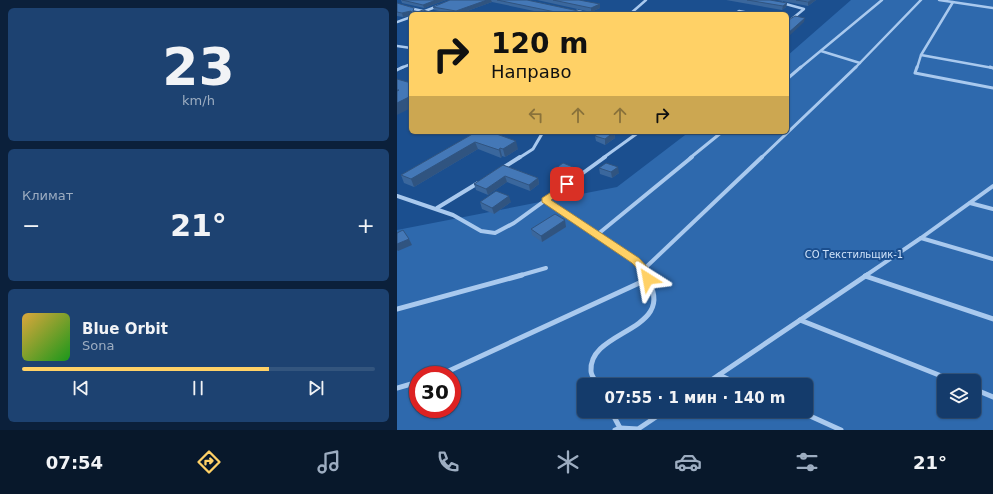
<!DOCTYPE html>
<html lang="ru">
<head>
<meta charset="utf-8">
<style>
	body { margin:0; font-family:"DejaVu Sans",sans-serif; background:#1d4271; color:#f1f3f6; height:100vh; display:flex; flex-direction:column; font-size:15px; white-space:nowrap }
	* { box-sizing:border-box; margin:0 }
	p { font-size:13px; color:#9dadc1 }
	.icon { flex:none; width:22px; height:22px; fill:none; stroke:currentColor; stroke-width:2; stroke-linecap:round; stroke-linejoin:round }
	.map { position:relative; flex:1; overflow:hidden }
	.sheet { display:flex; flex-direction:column; gap:8px; padding:8px; background:#0b203b; width:397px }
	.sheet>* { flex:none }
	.banner { position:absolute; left:12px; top:12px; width:380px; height:122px; border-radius:6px; box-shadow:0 1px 3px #0004,0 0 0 1px #33557e; background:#ffd166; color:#111; overflow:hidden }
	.fabs { position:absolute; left:540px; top:374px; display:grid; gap:8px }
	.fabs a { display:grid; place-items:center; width:44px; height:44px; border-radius:6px; background:#143b6b; box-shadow:0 1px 3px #0004,0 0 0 1px #33557e; font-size:20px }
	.speed { position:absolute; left:12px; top:366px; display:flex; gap:8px; font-size:20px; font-weight:700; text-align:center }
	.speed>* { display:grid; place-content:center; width:52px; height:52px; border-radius:50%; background:#143b6b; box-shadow:0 1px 3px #0004,0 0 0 1px #33557e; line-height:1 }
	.speed .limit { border:6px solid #d22; background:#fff; color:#111 }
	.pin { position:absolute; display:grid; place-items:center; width:34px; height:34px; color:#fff; margin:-17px; border-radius:8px; box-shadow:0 2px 6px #0006 }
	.me { position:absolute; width:44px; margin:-22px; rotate:326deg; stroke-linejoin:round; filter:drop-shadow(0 0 3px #0008) }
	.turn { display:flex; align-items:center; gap:14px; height:84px; padding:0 16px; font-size:18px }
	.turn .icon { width:52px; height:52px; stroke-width:2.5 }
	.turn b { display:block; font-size:28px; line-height:34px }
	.lanes { display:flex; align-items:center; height:38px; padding:0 16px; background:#0003; justify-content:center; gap:20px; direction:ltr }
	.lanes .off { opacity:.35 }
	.big { font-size:30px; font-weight:700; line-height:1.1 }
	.sheet .card { flex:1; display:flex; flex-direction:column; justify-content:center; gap:6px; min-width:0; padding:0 14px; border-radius:6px; background:#1d4271 }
	.sheet .dial { align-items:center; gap:0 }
	.dial b { font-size:52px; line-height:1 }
	.song { display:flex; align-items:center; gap:12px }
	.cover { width:48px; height:48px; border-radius:6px; background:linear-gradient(135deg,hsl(40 70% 55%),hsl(120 70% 35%)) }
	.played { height:4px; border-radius:2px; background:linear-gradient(90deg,#ffd166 70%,#33557e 70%) }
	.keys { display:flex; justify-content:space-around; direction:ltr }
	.heat { display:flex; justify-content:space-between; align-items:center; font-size:22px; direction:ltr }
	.trip { position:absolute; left:180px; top:378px; width:236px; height:40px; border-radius:6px; background:#143b6b; box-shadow:0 1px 3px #0004,0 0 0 1px #33557e; font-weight:700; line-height:40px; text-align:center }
	.dock { display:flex; height:64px; justify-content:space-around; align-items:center; background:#08182b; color:#9dadc1 }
	.dock .icon { width:28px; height:28px }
	.dock .current { color:#ffd166 }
	.dock b { font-size:18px; color:#f1f3f6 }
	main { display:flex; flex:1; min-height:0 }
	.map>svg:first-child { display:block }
</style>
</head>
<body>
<main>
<section class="sheet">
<div class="card dial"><b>23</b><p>km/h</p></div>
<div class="card"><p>Климат</p>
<div class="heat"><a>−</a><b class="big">21°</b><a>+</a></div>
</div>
<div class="card">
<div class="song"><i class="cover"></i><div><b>Blue Orbit</b><p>Sona</p></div></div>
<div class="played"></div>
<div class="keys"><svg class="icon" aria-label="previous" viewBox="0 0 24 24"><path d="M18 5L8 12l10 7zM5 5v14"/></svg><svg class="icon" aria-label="pause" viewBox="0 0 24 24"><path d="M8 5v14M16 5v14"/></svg><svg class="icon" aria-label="next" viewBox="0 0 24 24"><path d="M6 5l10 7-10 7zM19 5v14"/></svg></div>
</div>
</section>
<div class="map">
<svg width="596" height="430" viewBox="0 0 596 430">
	<rect width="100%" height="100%" fill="#1b4f8f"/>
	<!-- green -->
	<path fill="#2e69ad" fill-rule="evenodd" d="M454,0h142v430h-596v-200l220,-43 72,-55h98v-76zM21,375h34v34h-34zM547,381h30v30h-30zM187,385h222v26h-222z"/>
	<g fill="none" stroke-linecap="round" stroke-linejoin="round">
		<!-- minor-far3 -->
		<g stroke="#a9c9ee" stroke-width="2.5">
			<path d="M542,0l54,8"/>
			<path d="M385,3l22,6 -17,14"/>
			<path d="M12,8l28,6"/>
			<path d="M180,11l13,3"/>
			<path d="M20,14l21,-8"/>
			<path d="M233,14l16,-14"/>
			<path d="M337,14l5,-3 15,3"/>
			<path d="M0,22l14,-5"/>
			<path d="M0,46l14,2"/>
			<path d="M424,51l39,12"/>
			<path d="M524,55l32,-53"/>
			<path d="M4,68l10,-4"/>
			<path d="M403,68l82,-68"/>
			<path d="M458,68l66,-68"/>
			<path d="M520,68l4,-13 72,13"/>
		</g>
		<!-- minor-far2 -->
		<g stroke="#a9c9ee" stroke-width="3">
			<path d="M520,67l-2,6 78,15"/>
			<path d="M593,67l3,1"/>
			<path d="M0,70l6,-3"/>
			<path d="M390,79l14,-12"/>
			<path d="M122,158l14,-9 10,-17"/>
			<path d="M206,158l36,-26"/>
			<path d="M293,158l32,-26"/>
			<path d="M364,158l95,-91"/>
		</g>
		<!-- minor-far1 -->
		<g stroke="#a9c9ee" stroke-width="4">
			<path d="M104,169l19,-12"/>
			<path d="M596,186l-72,52 72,21"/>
			<path d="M0,196l56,19 28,16 14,2 19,-10 91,-66"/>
			<path d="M148,200l90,60 10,16"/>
			<path d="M573,203l23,6"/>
			<path d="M40,208l41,-25"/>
			<path d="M201,234l94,-77"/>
			<path d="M246,270l119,-113"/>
			<path d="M121,276l28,-8"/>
			<path d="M468,276l56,-38"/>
		</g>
		<!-- minor -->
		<g stroke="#a9c9ee" stroke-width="5">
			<path d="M468,276l128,43"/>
			<path d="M0,309l125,-34"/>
			<path d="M403,320l154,61"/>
			<path d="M43,375l208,-96"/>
			<path d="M322,375l22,10"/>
			<path d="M201,385c-2,-4 -7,-9 -7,-14 -3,-43 92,-39 54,-96"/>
			<path d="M307,385l163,-110"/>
			<path d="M0,388l21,-6"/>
			<path d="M577,389l19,8"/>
			<path d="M214,411l9,17 -5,2"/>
			<path d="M402,411l42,19"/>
			<path d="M225,430l-2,-2 18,1 27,-18"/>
		</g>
	</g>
	<!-- wall -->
	<g fill="#3a679d">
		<path d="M4,0h45l-22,8 -22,-5z"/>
		<path d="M53,0h77l56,12v2h-35l-56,-12 -33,12h-5l-20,-4 -1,-3z"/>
		<path d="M140,0h42l21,8 -9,4z"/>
		<path d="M329,0h44l17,3 -1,4 -4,3z"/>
		<path d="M380,0h39l-8,6z"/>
		<path d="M0,3l18,9v1l15,-1v2h-19v1l-8,2 -6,-1z"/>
		<path d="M79,132l22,3 20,14 -13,8 -3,-1 -1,2 -23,-9 -64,38 -10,-4 -3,-8z"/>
		<path d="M217,132l1,6 -10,7 -9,-4 -1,-5z"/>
		<path d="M106,165l35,13 1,6 -9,7 -23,-9 -19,13 -12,-5 -2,-6z"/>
		<path d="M176,167l1,5 -8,7 -10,-4 -1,-6z"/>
		<path d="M202,168l20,5 -7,5 -12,-4z"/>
		<path d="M83,202h31l-17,12 -12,-5z"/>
		<path d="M169,227l-24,15 -10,-7 -1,-6z"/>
	</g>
	<!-- shaded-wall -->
	<g fill="#305480">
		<path d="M39,0h10l-22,8 -1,-3z"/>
		<path d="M90,0h4l1,2 -33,12h-2l-1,-3z"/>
		<path d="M415,0h4l-8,6v-4z"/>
		<path d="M390,3l-1,4 -4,3 1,-4z"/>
		<path d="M203,4v4l-9,4v-4z"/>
		<path d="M14,11l1,3 -1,1 -8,2 -1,-4z"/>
		<path d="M33,12v2h-7z"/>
		<path d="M408,18l-1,4 -17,16v-4z"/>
		<path d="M14,96v12l-14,7v-12z"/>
		<path d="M93,132h8l1,4z"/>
		<path d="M217,132l1,6 -10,7v-6z"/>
		<path d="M119,141l2,8 -13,8 -2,-8z"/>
		<path d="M78,142l3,7 -64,38 -3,-8z"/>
		<path d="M103,148l2,8 -1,2 -2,-8z"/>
		<path d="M176,167l1,5 -8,7 -1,-6z"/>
		<path d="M221,167l1,6 -7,5 -1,-6z"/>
		<path d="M108,176l2,6 -19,13 -2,-6z"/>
		<path d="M141,178l1,6 -9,7 -1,-6z"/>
		<path d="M112,196l2,6 -17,12 -2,-6z"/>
		<path d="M168,220l1,7 -24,15 -1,-6z"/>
		<path d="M12,239l3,6 -14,6 -1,-1v-6z"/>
	</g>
	<!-- building -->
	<g fill="#4478b7" stroke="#305480">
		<path d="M5,0h34l-13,5z"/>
		<path d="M53,0h37l-31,11 -23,-4z"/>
		<path d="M100,0h30l56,12 -5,2h-13z"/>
		<path d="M156,0h26l21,4 -9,4z"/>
		<path d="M350,0h23l17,3 -4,3z"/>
		<path d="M399,0h16l-4,2z"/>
		<path d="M0,3l17,5 -1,3 2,2 8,-3 7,2 -7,2h-11v-1l-1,-2 -9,2 -5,-1z"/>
		<path d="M398,16l10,2 -18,16v-13z"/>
		<path d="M0,79l14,4v13l-14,7v-12l2,-1h-2z"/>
		<path d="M79,132h15l25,9 -13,8 -3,-1 -1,2 -24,-8 -64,37 -10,-4z"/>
		<path d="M203,132h14l-9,7 -10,-3z"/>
		<path d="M166,163l10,4 -8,6 -10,-4z"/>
		<path d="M209,163l12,4 -7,5 -12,-4z"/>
		<path d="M106,165l35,13 -9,7 -24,-9 -19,13 -12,-5z"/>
		<path d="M99,191l13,5 -17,12 -12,-6z"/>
		<path d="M158,214l10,6 -24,16 -10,-7z"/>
		<path d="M6,230l6,9 -12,5v-11z"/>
	</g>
	<!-- route -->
	<path fill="#ffd166" stroke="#a68842" d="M170,182l4,2 -1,2 -19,14 88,58 11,12 4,9 -2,3h-7l-3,-8 -10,-11 -90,-61v-4z"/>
	<g text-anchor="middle" stroke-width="4" stroke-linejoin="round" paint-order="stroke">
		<!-- park labels -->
		<g font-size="10" fill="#cfe3fa" stroke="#1b4f8f">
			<text x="457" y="258">СО Текстильщик-1</text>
		</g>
	</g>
</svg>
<div class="fabs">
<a><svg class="icon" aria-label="layers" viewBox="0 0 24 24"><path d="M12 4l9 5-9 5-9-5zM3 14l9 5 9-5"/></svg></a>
</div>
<div class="speed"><div class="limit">30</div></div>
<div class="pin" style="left:170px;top:184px;background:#d93025"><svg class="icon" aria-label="arrive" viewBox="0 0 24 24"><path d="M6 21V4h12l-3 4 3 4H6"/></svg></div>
<svg class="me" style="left:251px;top:279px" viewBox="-20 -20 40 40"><path d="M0-17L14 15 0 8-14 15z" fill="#ffd166" stroke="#fff" stroke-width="4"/></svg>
<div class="trip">07:55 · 1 мин · 140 m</div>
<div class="banner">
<div class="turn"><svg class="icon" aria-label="right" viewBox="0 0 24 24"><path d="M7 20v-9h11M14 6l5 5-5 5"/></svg><div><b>120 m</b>Направо</div></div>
<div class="lanes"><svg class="icon off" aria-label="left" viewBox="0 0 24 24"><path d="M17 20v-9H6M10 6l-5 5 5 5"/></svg><svg class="icon off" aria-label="ahead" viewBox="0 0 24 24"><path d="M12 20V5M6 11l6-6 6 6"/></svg><svg class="icon off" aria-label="ahead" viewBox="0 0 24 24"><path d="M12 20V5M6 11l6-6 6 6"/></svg><svg class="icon" aria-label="right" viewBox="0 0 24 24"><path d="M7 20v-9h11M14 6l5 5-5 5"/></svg></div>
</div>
</div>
</main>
<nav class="dock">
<b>07:54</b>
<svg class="icon current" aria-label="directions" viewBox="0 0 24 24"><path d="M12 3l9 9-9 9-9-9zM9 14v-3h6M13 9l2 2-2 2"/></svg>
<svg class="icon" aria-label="music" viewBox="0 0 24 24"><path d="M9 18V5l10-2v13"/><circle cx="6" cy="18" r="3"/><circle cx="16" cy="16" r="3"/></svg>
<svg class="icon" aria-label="phone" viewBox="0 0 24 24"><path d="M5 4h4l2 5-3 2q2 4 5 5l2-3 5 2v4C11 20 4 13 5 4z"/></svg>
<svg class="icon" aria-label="climate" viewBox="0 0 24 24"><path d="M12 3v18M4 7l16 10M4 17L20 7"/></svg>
<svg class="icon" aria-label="car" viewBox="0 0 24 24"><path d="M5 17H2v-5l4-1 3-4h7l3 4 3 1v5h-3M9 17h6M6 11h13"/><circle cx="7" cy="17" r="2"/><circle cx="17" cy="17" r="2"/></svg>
<svg class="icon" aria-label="filters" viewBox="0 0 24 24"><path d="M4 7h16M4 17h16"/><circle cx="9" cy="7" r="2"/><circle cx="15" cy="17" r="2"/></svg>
<b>21°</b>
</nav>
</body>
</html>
